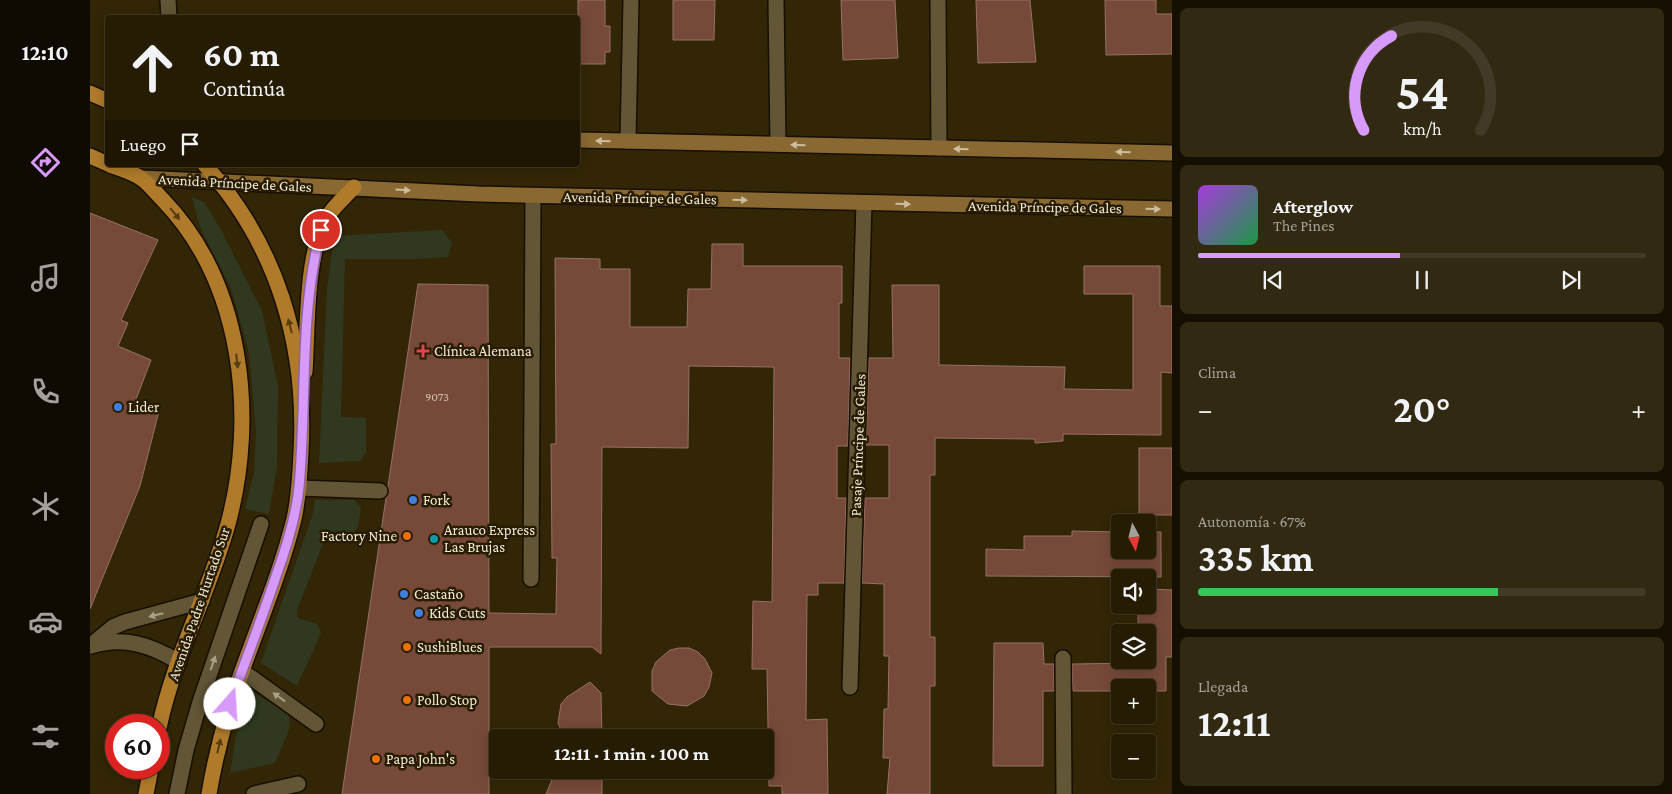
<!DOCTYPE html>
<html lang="es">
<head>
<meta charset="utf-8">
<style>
	body { margin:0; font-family:"Crimson Pro",serif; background:#322913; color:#f1f3f6; height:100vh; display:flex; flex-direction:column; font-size:19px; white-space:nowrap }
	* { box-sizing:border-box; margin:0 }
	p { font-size:16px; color:#a4a19a }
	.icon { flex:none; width:28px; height:28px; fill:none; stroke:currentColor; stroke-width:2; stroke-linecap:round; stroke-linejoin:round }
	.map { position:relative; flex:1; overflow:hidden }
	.panel { display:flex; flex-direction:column; gap:8px; padding:8px; background:#150f02; width:500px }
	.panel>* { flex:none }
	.top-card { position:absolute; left:15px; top:15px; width:475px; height:152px; border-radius:5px; box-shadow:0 2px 12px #0003,0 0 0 1px #423a26; background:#261c04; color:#f1f3f6; overflow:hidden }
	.needle { width:32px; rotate:173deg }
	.tools { position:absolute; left:1021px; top:514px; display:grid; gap:10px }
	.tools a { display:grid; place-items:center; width:45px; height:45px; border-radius:5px; background:#261c04; box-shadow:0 2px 12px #0003,0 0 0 1px #423a26; font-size:25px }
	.speed { position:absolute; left:15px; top:714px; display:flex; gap:10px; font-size:25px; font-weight:700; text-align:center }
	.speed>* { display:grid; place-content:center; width:65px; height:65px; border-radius:50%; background:#261c04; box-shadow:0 2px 12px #0003,0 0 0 1px #423a26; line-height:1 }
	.speed .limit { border:8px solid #d22; background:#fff; color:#111 }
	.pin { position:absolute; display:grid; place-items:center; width:42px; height:42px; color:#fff; margin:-21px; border:2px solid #fff; border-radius:50%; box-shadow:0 1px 5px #0007 }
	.me { position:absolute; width:55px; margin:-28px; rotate:19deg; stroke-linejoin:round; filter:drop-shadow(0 0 4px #0008) }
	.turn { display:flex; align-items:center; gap:18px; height:105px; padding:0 15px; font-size:22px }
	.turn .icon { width:65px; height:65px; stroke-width:2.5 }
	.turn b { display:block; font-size:35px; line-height:42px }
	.then { display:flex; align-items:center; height:48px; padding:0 15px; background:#0003; gap:10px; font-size:19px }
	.big { font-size:38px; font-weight:700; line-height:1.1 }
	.panel .widget { flex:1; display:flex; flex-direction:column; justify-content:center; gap:8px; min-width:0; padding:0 18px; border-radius:8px; background:#322913 }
	.panel .dial { align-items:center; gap:0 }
	.dial svg { height:130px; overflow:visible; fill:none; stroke:#423a26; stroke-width:7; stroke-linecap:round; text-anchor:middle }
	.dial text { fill:#f1f3f6; stroke:none }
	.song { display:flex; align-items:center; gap:15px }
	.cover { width:60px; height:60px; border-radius:8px; background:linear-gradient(135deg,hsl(280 70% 55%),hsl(140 70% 35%)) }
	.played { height:5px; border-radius:2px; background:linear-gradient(90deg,#d89af8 45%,#423a26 45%) }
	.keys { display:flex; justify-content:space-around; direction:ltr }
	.heat { display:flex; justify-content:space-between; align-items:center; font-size:28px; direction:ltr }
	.charge { height:8px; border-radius:4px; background:linear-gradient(90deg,#34c759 67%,#423a26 0) }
	.trip { position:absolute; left:399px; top:729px; width:285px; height:50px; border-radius:5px; background:#261c04; box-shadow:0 2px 12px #0003,0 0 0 1px #423a26; font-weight:700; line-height:50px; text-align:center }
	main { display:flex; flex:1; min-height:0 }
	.tabs { display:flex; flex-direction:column; width:90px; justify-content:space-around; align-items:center; background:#0f0b02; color:#a4a19a }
	.tabs .icon { width:35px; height:35px }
	.tabs .active { color:#d89af8 }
	.tabs b { font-size:22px; color:#f1f3f6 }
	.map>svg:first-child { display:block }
</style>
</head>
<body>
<main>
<nav class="tabs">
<b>12:10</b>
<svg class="icon active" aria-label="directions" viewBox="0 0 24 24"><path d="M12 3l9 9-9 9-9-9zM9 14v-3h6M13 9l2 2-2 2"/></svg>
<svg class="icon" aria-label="music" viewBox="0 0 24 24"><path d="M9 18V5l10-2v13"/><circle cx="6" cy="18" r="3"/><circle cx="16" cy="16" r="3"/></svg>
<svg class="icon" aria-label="phone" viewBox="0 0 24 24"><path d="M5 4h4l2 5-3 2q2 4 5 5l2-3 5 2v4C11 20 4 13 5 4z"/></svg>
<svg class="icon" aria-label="climate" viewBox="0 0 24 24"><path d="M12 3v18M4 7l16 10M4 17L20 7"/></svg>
<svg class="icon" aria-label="car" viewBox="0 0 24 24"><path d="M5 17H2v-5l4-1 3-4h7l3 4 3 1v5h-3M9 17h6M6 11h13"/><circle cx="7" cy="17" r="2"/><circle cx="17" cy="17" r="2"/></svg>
<svg class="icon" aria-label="filters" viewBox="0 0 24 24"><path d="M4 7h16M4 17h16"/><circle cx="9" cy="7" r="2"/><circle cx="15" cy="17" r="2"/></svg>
</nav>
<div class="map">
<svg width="1082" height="794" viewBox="0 0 1082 794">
	<rect width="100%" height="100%" fill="#322606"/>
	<!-- green -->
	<g fill="#303920">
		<path d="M102,197l13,6 16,27 41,81 16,75 -1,80 -8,48 -24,-5 9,-36 2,-42 -7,-78 -18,-65 -31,-61z"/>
		<path d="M352,230l10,13 -4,14 -36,2h-67l-4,158 25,1v35l-6,8 -41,2 8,-175 7,-52z"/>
		<path d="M225,500h39l7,8 -3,19 -6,6 -14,-2 -11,2 -30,77 1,8 19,6 4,9 -24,53 -36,-23 52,-150z"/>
		<path d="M161,691l38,23 1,13 -15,36 -45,10 6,-38z"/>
	</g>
	<!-- building -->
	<g fill="#764939" stroke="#957265">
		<path d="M488,0h27v26h5v26h-5v12h-27z"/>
		<path d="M583,0h42l-1,40h-41z"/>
		<path d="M751,0h54l3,58 -55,2z"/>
		<path d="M886,0h54l6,62 -58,1z"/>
		<path d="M1015,0h51v14h16v40l-66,1z"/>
		<path d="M0,213l68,27 -37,80 7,3 -10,23 33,14 -16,42 24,9 -19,75 -50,123z"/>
		<path d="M622,244h31v22h99v37h-3v55h11l-2,88h-11v52h9l-2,85h-26v12h-11l-1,125 21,-1 1,75h-46v-8h-13l-2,-117h-15l1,-68 19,1 2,-235 -85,-1 -1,82 -86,-1 -1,207 -9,-7h-103v147h-147l44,-296 3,-6 -1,-6 30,-202 70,1 1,328 67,1 1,-56h-5l-1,-114h5l-1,-186 45,1v10h30v58h57l1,-38h23z"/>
		<path d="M994,266h76v40h12v67l-11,-1v63l-98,-1v7l-28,2v-4l-100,-1v37h-5v162h5v49h-5v108h-43l3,-36h-7l1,-49h4l1,-53h-5v-72l-22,-1 3,-85h24v-53h-23l3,-87h24l-1,-73h47v80l126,2 -1,22 69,1v-96h-49z"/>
		<rect x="1049" y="448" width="33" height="67"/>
		<path d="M982,531l48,1v18h28v-18h13v45l-175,-1v-27l38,1v-14h48z"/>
		<path d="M1058,589l24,1v67h-6v34h-18v-3h-28v3h-47l-1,-27 66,-1v-3h10v-28h-10v-27h10z"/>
		<path d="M904,643h49l1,21h10v27h-11v75h-50z"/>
		<path d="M589,648h10l9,4 7,7 7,14 -3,14 -5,9 -17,10 -19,-2 -16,-13v-20l4,-9 14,-12z"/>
		<path d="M500,682l11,11 1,45h-38l-6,-15 3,-19 6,-7z"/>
		<path d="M466,770h46v24h-56z"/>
	</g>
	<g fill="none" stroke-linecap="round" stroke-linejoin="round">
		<!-- lane casing -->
		<g stroke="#180f00" stroke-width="18">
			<g id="lane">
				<path d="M209,488l81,3"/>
				<path d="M0,646l23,-19 12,-5 77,-21"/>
				<path d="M1,646c33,-10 60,-1 88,16"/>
				<path d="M152,671l74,53"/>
				<path d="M87,794l9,-44 14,-48 61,-178"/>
				<path d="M164,794l44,-10"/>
			</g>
		</g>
		<!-- street casing -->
		<g stroke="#180f00" stroke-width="18">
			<g id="street">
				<path d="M78,0l1,18"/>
				<path d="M686,0l2,144"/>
				<path d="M848,0l1,148"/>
				<path d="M538,141l3,-141"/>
				<path d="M441,579l2,-383"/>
				<path d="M973,658l1,136"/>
				<path d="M760,687l14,-484"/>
			</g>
		</g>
		<!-- secondary casing -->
		<g stroke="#180f00" stroke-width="18">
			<g id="secondary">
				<path d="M488,140l594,13"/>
				<path d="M51,178l337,16 694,15"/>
			</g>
		</g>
		<!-- primary casing -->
		<g stroke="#180f00" stroke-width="18">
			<g id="primary">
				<path d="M0,93l18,8"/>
				<path d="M0,156l18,8"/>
				<path d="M20,165c10,4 23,7 32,14 7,5 14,14 21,21 80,83 94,216 65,324 -19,69 -54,133 -69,204"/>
				<path d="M115,165c72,80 102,180 96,287 -1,22 -2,45 -7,67 -16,64 -44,124 -64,187 -9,29 -16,58 -21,88"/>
				<path d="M215,372c3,-43 0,-120 23,-156 7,-11 18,-20 26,-29"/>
				<path d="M56,794l5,-26"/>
			</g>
		</g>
		<!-- lane -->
		<use href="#lane" stroke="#635637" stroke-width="15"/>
		<!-- street -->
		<use href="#street" stroke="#635637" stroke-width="15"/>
		<!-- secondary -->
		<use href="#secondary" stroke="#896931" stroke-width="15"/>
		<!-- primary -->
		<use href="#primary" stroke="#af7b2a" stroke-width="15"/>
	</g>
	<!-- one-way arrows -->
	<defs><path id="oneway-solid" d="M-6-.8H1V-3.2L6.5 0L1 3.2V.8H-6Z" transform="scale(1.25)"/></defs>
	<g fill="#cdbe9e">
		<use href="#oneway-solid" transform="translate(513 141) rotate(-179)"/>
		<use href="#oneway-solid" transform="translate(708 145) rotate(-179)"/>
		<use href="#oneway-solid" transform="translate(871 149) rotate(-179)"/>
		<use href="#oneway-solid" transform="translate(1033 152) rotate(-179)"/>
		<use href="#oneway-solid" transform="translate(313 190) rotate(3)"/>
		<use href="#oneway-solid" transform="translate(650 200) rotate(1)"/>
		<use href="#oneway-solid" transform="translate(813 204) rotate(1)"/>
		<use href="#oneway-solid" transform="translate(1063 209) rotate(1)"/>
	</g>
	<g fill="#573d0f">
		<use href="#oneway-solid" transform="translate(85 214) rotate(51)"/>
		<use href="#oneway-solid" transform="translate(200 326) rotate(-104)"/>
		<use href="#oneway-solid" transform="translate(147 361) rotate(83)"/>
		<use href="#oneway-solid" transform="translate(129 746) rotate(-77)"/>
	</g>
	<g fill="#aaa088">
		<use href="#oneway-solid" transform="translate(66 615) rotate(166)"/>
		<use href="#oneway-solid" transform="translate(123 663) rotate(-71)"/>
		<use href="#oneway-solid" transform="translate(189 697) rotate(-144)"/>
	</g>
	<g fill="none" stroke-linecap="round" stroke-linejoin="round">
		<!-- route casing -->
		<g stroke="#8c64a1" stroke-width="12">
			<path id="route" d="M140,704c15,-42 31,-83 45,-125 11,-30 21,-61 24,-92 8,-85 0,-174 22,-257"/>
		</g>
		<!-- route -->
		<use href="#route" stroke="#d89af8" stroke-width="9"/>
	</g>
	<!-- markers -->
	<path fill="#e0444e" stroke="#281c00" stroke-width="2" d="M330.5 343.5h5v5h5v5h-5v5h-5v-5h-5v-5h5z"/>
	<g fill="#3f7fe0" stroke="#281c00" stroke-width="2">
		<circle cx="28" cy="407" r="5"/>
		<circle cx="323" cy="500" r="5"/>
		<circle cx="314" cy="594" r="5"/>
		<circle cx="329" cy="613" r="5"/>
	</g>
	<g fill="#e8710a" stroke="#281c00" stroke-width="2">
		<circle cx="317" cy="536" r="5"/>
		<circle cx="317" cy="647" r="5"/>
		<circle cx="317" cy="700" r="5"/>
		<circle cx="286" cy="759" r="5"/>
	</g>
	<circle fill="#0f9aa8" stroke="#281c00" stroke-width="2" cx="344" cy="539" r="5"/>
	<g text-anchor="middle" stroke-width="5" stroke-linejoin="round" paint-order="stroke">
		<!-- number labels -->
		<g font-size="12" fill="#d3c2b1">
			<text x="347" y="401">9073</text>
		</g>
		<!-- street labels -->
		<g font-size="15" fill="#f2ebd9" stroke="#281c00">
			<text transform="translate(145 183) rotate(3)" y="5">Avenida Príncipe de Gales</text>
			<text transform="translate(550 198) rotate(1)" y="5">Avenida Príncipe de Gales</text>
			<text transform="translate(955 207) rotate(1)" y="5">Avenida Príncipe de Gales</text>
			<text transform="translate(768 445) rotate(-88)" y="5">Pasaje Príncipe de Gales</text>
			<text transform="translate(109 604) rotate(-71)" y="5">Avenida Padre Hurtado Sur</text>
		</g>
		<!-- poi labels -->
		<g font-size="15" fill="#f2ebd9" stroke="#281c00" text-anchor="start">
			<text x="344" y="356">Clínica Alemana</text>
			<text x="38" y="412">Lider</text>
			<text x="333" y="505">Fork</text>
			<text x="354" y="535">Arauco Express<tspan x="354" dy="17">Las Brujas</tspan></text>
			<text x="307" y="541" text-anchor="end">Factory Nine</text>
			<text x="324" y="599">Castaño</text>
			<text x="339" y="618">Kids Cuts</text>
			<text x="327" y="652">SushiBlues</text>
			<text x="327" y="705">Pollo Stop</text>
			<text x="296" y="764">Papa John's</text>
		</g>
	</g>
</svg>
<div class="tools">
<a><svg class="needle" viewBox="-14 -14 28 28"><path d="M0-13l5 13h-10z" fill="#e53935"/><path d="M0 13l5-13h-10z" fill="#a4a19a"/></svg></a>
<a><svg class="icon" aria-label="sound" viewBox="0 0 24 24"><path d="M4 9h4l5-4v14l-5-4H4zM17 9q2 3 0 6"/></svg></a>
<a><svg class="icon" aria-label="layers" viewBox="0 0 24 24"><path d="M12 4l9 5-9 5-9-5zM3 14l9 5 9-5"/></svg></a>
<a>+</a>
<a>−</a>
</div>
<div class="speed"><div class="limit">60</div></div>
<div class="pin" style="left:231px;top:230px;background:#d93025"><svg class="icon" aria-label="arrive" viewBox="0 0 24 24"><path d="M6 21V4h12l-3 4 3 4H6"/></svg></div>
<svg class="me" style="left:140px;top:704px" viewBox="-20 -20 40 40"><circle r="19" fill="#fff"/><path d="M0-13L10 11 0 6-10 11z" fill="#d89af8"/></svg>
<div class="trip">12:11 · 1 min · 100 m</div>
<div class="top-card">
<div class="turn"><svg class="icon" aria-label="ahead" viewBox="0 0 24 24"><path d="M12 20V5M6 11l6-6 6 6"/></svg><div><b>60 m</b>Continúa</div></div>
<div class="then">Luego<svg class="icon" aria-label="arrive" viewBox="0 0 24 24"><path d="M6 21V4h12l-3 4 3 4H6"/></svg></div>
</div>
</div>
<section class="panel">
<div class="widget dial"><svg viewBox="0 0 100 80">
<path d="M14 69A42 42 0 1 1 86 69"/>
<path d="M14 69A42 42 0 0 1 31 11" stroke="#d89af8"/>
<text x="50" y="56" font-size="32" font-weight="700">54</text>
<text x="50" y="72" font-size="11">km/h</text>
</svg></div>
<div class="widget">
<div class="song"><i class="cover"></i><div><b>Afterglow</b><p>The Pines</p></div></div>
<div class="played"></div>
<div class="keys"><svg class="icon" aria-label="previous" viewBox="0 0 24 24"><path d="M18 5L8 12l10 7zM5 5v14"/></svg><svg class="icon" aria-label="pause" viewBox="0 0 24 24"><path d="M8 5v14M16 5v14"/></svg><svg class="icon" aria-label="next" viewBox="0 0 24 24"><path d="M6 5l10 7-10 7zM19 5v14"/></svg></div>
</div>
<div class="widget"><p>Clima</p>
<div class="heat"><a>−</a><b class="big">20°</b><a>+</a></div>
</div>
<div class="widget"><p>Autonomía · 67%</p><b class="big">335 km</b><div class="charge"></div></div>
<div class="widget"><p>Llegada</p><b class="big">12:11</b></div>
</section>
</main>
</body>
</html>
